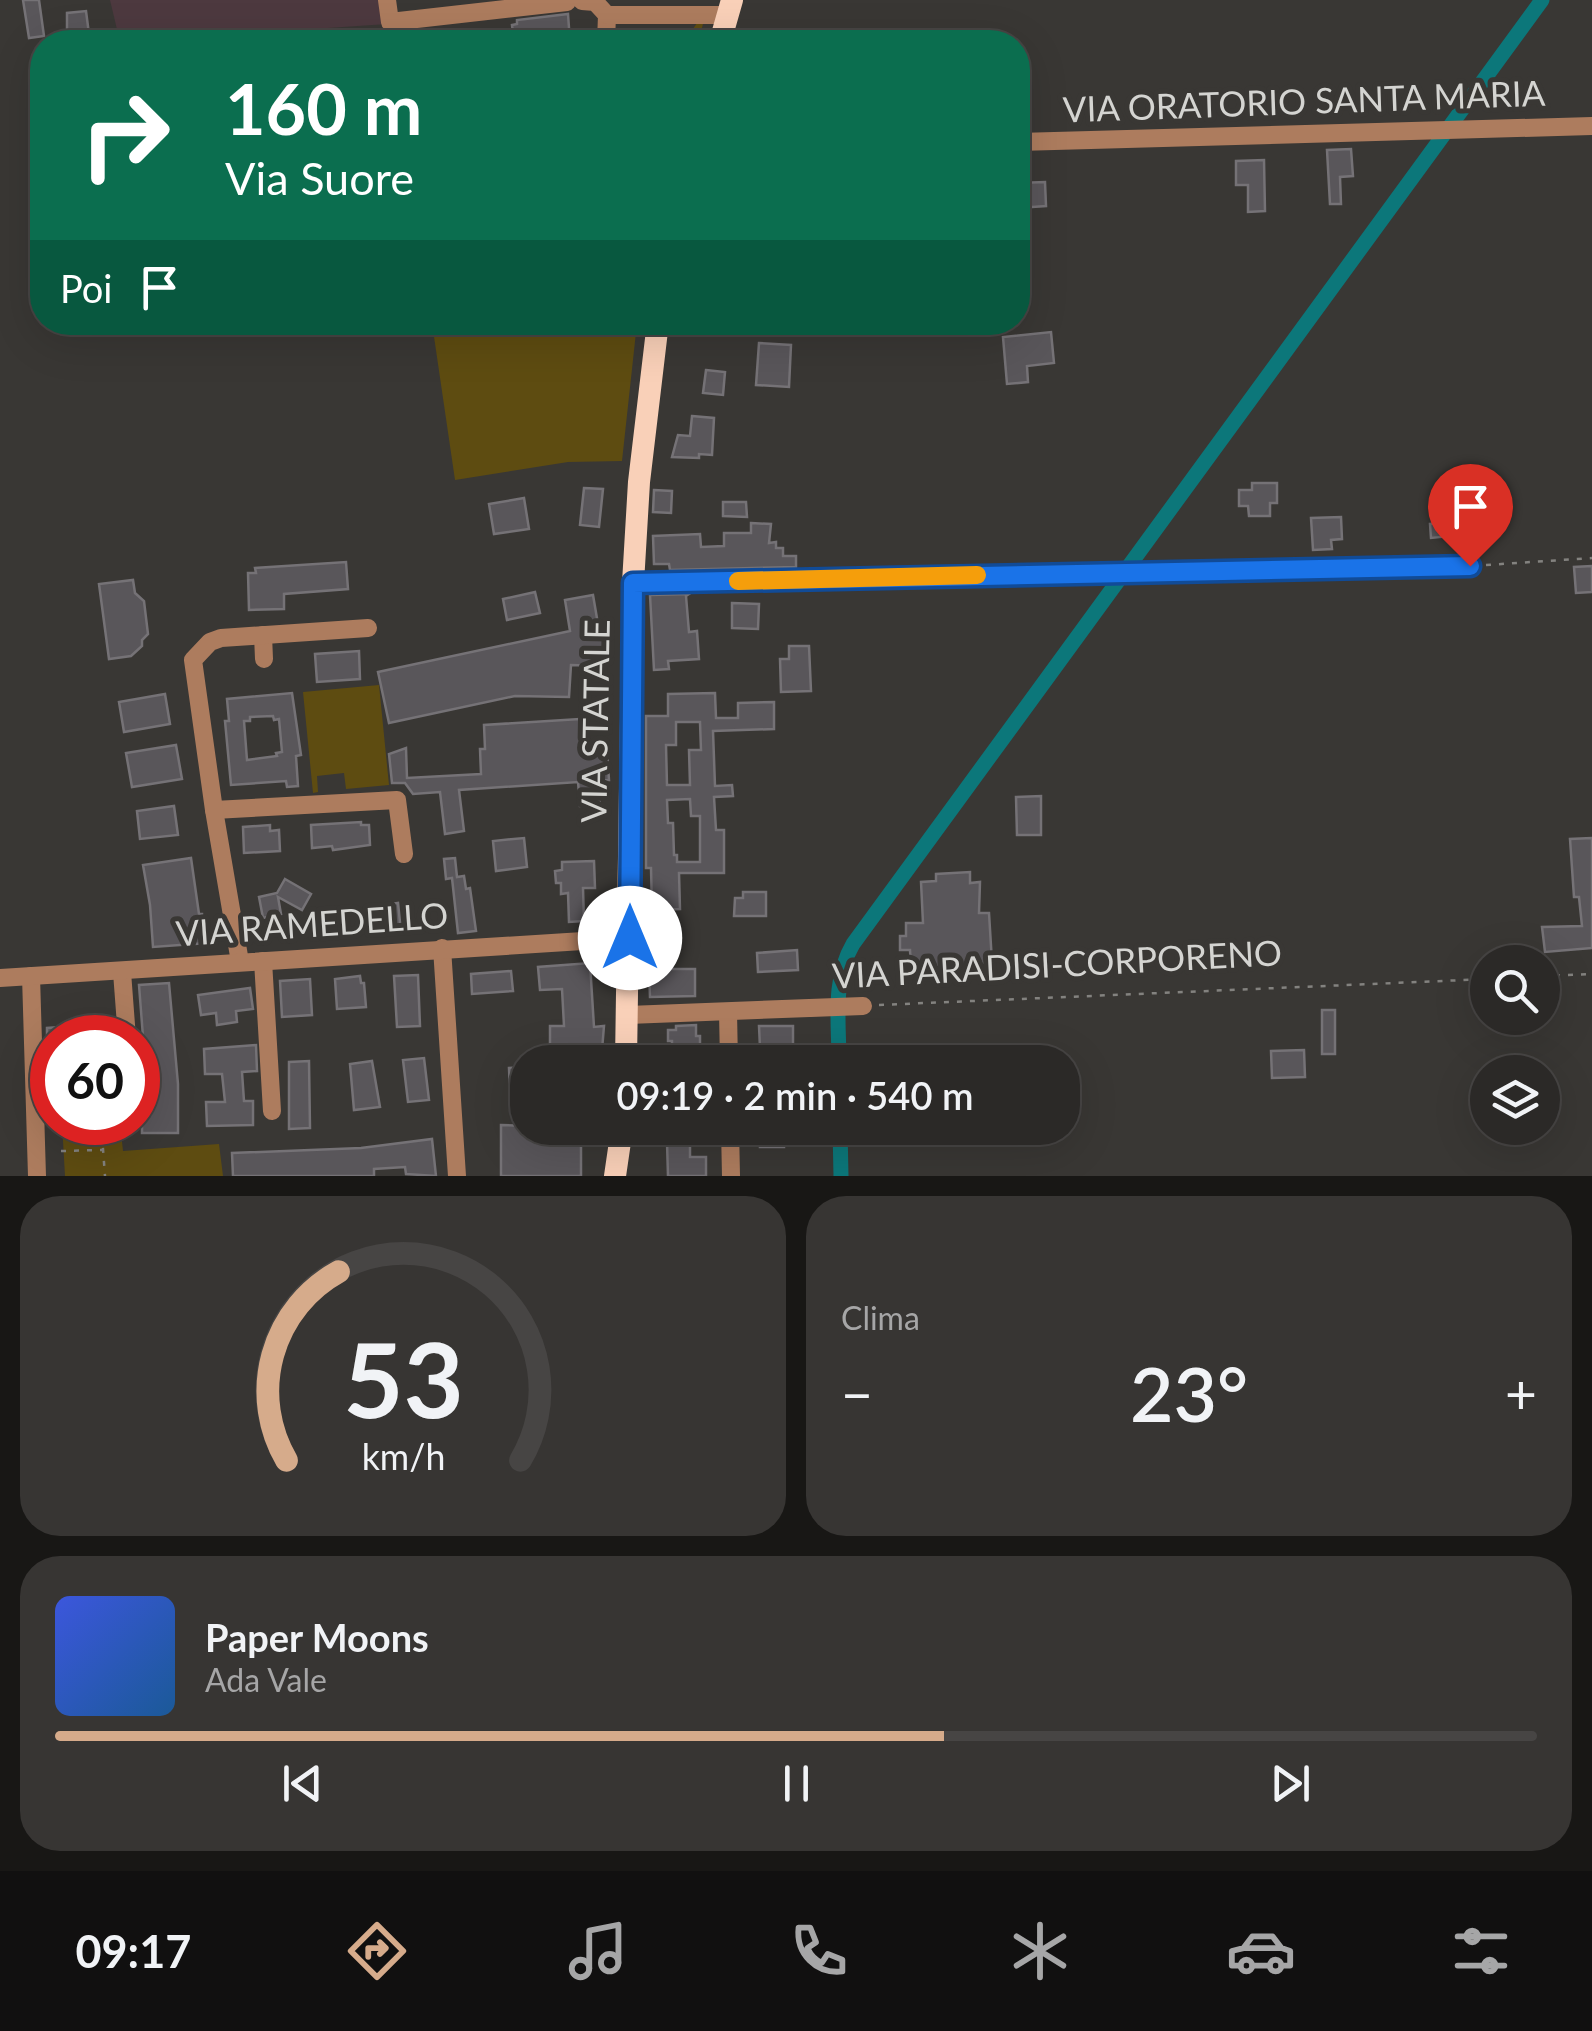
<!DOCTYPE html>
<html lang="it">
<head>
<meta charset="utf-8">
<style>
	body { margin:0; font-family:Lato,sans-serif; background:#373533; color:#f1f3f6; height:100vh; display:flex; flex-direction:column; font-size:38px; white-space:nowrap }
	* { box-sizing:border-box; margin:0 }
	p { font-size:32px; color:#a6a6a7 }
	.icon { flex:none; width:55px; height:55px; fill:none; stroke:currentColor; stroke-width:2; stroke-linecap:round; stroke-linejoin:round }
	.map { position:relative; height:1176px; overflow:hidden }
	.drawer { display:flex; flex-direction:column; gap:20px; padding:20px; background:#181715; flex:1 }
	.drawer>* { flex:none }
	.hud { position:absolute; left:30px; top:30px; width:1000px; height:305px; border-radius:40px; box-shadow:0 10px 40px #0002,0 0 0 2px #474544; background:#0b6e4f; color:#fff; overflow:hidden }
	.controls { position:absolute; left:1470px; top:945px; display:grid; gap:20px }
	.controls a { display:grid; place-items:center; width:90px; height:90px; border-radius:50%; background:#2b2927; box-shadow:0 10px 40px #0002,0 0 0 2px #474544; font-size:50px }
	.speed { position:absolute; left:30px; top:1015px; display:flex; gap:20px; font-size:50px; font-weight:700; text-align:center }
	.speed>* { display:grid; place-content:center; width:130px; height:130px; border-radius:50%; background:#2b2927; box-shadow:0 10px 40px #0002,0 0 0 2px #474544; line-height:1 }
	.speed .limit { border:15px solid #d22; background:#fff; color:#111 }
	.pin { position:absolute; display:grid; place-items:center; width:85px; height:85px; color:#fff; margin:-102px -42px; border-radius:50% 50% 50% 0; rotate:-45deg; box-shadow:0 0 10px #0007 }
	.pin .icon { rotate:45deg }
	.me { position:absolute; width:110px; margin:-55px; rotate:0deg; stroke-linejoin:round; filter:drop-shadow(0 0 8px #0008) }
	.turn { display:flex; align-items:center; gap:35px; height:210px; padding:0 30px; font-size:45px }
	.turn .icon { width:130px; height:130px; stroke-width:2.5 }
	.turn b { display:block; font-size:70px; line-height:85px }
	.then { display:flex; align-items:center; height:95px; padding:0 30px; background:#0003; gap:20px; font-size:38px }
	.big { font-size:75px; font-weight:600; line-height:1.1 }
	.drawer .widget { flex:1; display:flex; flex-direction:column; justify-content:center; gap:15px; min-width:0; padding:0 35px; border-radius:40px; background:#373533 }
	.drawer .dial { align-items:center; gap:0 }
	.dial svg { height:260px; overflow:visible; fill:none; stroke:#474544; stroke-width:7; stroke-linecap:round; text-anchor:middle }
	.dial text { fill:#f1f3f6; stroke:none }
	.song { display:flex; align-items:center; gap:30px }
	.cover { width:120px; height:120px; border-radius:15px; background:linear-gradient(135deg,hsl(230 70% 55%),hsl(210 70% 35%)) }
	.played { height:10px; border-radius:5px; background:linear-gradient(90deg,#d6ab8b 60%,#474544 60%) }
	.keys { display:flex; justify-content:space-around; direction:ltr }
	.heat { display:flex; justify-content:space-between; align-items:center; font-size:55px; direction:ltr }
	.drawer .tiles { flex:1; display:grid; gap:20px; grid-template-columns:1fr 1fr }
	.widget:last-child { grid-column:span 2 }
	.trip { position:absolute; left:510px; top:1045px; width:570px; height:100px; border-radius:40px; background:#2b2927; box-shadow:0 10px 40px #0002,0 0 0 2px #474544; font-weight:600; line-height:100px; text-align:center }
	.dock { display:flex; height:160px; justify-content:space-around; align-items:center; background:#111010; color:#a6a6a7 }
	.dock .icon { width:70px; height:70px }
	.dock .active { color:#d6ab8b }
	.dock b { font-size:45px; color:#f1f3f6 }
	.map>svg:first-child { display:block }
</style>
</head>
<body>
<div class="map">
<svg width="1592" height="1176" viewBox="0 0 1592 1176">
	<rect width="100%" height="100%" fill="#393734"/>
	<!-- education -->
	<path fill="#4d393f" d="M110,0h273l4,24 -267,18z"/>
	<!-- green -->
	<g fill="#5e4c11">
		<path d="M697,23l6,1 -5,18h-70l1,-7 62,-3z"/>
		<path d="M432,323h205l-15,138 -54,1 -113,18z"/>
		<path d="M379,685l10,100 -43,4 -2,-16 -27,3 1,16 -5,1 -10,-101z"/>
		<path d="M62,1123h58l3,28 96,-7 4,32h-158z"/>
	</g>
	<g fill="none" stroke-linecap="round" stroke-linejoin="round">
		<!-- canal -->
		<g stroke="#0c777a" stroke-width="15">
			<path d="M839,1062c0,-40 -7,-82 14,-118l689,-944"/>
			<path d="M840,1128l1,48"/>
		</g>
	</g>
	<!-- building -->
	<g fill="#59565a" stroke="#757276" stroke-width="2.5" fill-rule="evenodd">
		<path d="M23,0h16l5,36 -15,2z"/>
		<path d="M86,11l3,23 -22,4v-25z"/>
		<path d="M568,14l2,28h-56l-2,-17 5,-1v-4z"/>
		<path d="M1351,149l2,27 -13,1 1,27h-11l-3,-54z"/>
		<path d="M1264,160l1,51 -17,1v-27h-12v-24z"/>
		<path d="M1045,182l1,24 -28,2v-25z"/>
		<path d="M1051,332l3,31 -27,3 1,16 -21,2 -4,-47z"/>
		<path d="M759,343l32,2 -2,42 -33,-2z"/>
		<path d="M706,370l19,2 -2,23 -20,-2z"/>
		<path d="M692,416l22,2 -2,37 -13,-1v4l-27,-1 6,-22 12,1z"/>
		<path d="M1252,483h25v20h-7v13h-21l-1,-10h-9v-16h13z"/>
		<path d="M584,488l19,1 -4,38 -19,-2z"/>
		<path d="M654,490l18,1 -1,22 -18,-1z"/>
		<path d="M524,498l5,31 -35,5 -5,-30z"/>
		<path d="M723,502h23l1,15 -24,-1z"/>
		<path d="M1341,517l1,22 -11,1 1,9 -19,1 -2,-32z"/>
		<path d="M1470,521l1,13 -40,4 -1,-14z"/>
		<path d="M751,523l20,1 -2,19 7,-1v6h7v8h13v11l-126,3 -1,-6h-15l-1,-28 47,-2 1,13 23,-1v-13h27z"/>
		<path d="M346,562l2,27 -64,5v15l-35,1 -1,-37h8l-1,-5z"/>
		<path d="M1592,566v26l-16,1 -2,-26z"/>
		<path d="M133,580l2,13 9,8 4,33 -6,6v6l-11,10 -22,3 -10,-75z"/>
		<path d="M535,592l5,21 -33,7 -4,-21z"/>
		<path d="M689,594l-3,2 3,36 8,-1 2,28 -31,2 1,8 -15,1 -4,-75z"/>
		<path d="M593,595l6,35h6l-1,36 -33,-1 -2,32 -54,-1 -126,27 -11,-51 192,-41 -5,-31z"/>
		<path d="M732,603l27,1 -1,25 -26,-1z"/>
		<path d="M789,646h20l2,45 -30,1 -1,-33h9z"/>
		<path d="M359,651l1,28 -43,3 -2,-28z"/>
		<path d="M292,693l9,62 -5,1 2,30 -11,1 -1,-6 -55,4 -6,-64h4l-2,-22zM273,716l1,4 5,-1 3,33 -6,1 1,3 -30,4 -3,-39h6v-4z"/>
		<path d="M715,693l1,25h22v-15l36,-1v27l-61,2 2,55 17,-1 1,11 -19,1 2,33h8v43h-45l1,36 -28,1 -1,-42h-5v-152h22v-22zM676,722h24l1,28h-12l1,35h-23l-1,-40h10zM690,799l1,17h9v46h-23v-7h-3l-1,-32h-5l-1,-23z"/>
		<path d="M165,694l5,30 -46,8 -5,-30z"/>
		<path d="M580,719l6,2 1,25h8l1,4h11l2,30 -11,1 2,24 -20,1 -2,-24 -119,8 5,41 -19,3 -5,-42 -27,2 -8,-11h-13l-3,-29 17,-6 1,30 74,-4 -1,-25h5l-1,-24z"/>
		<path d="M176,745l6,34 -50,8 -6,-34z"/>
		<path d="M1041,796v39h-24l-1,-38z"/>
		<path d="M174,806l4,29 -38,4 -3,-28z"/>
		<path d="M361,822v3h8l1,20 -37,5 -1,-4 -20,2 -1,-23z"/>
		<path d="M270,825v6l9,-1 1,21 -36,2 -1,-26z"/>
		<path d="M524,838l3,29 -31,4 -3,-30z"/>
		<path d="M1592,838v110l-47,4 -3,-25 40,-1 -3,-29h-5l-4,-58z"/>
		<path d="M191,858l8,56h3v14l4,-1 1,16 -54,4 -3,-42 -7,-40z"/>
		<path d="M455,858l2,19 7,-1 2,13 4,-1 6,43 -18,2 -6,-55 -6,1 -2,-20z"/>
		<path d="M594,861l1,27h-12l1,33 -15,1 -1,-29 -7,1v-11h-5l-1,-12 7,-1v-8z"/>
		<path d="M970,872v11l10,-1 -1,31h10l3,49 -81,6 -1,-18h-10v-14h6v-13h17l-2,-41 15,-1v-7z"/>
		<path d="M285,879l26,15 -9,16 -24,-13 3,17 -18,4 -4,-21 18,-4z"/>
		<path d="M743,892h23v24h-32l1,-18h8z"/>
		<path d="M398,903l3,29 -20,2 -4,-28z"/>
		<path d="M797,950l1,20 -40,2 -1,-19z"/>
		<path d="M590,963l4,64 10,-1 -3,36h-51v-36h14l-2,-37 -22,1 -2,-23z"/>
		<path d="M649,969h46v27l-45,1z"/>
		<path d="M511,971l2,20 -41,3 -1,-20z"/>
		<path d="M418,975l2,51 -23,1 -3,-51z"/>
		<path d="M360,976l1,7h3l2,24 -29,2 -2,-30z"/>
		<path d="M310,979l2,36 -30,2 -2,-36z"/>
		<path d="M169,983l9,101v49h-36v-18h8v-39h-4l-7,-91z"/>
		<path d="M250,988l3,21 -17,2 1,11 -20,3 -1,-12 -15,2 -3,-20z"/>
		<rect x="1322" y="1010" width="13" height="44"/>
		<path d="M105,1024v14h-58v-10z"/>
		<path d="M696,1025v11h4v24h-28v-19h-4v-11h8v-4z"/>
		<path d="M759,1026h34v22h-33z"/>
		<path d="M256,1045l1,26 -15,1 2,29h9v24l-46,1 -1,-24h19l-3,-28h-17l-1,-25z"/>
		<path d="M1304,1050l1,27 -33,1 -1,-27z"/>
		<path d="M424,1058l5,42 -21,2 -5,-42z"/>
		<path d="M309,1061l1,67 -21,1v-67z"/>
		<path d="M372,1061l8,46 -26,3 -4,-46z"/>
		<path d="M528,1067v27h-18l-1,-26z"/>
		<path d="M501,1125l80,3v48h-80z"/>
		<path d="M761,1128h23v19h-24z"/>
		<path d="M432,1139l4,37 -30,-2 -1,-7 -31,2v7h-141l-1,-23 129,-5z"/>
		<path d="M690,1141v16h16v19h-38l-1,-34z"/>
	</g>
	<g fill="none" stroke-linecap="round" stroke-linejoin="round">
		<!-- path -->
		<g stroke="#83827f" stroke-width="2.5" stroke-dasharray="5 8" stroke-linecap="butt">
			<path d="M1486,565l106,-7"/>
			<path d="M1542,976l50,-2"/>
			<path d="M879,1005l609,-26"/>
			<path d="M101,1122l4,54"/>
			<path d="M61,1151l41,-1"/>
		</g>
		<!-- minor -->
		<g stroke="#ad7c5e" stroke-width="18">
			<path d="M387,0l3,22 177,-20"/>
			<path d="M582,1l13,1 12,13 -1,27"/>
			<path d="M607,15h121"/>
			<path d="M1018,142l574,-16"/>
			<path d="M633,583l836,-17"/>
			<path d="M263,635l1,24"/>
			<path d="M214,810l183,-10 7,54"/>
			<path d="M442,948l15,228"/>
			<path d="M263,961l9,150"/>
			<path d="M240,962l-26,-152 -21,-150 17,-18 11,-4 147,-10"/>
			<path d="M122,972l5,66"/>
			<path d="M31,976l6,200"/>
			<path d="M0,978l630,-40"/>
			<path d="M728,1012l1,50"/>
			<path d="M628,1015l235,-9"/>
			<path d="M730,1128l1,48"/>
		</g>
		<!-- major -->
		<g stroke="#f9d0b8" stroke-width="22">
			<path d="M720,42l12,-42"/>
			<path d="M626,1062l7,-479 6,-101 19,-160"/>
			<path d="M615,1176l7,-48"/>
		</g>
	</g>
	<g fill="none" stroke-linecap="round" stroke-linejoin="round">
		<!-- route casing -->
		<g stroke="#114b97" stroke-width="25">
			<path id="route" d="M630,938l3,-355 837,-17"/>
		</g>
		<!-- route -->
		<use href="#route" stroke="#1a73e8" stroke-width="18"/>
		<!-- slow -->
		<path stroke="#f59e0b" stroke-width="18" d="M738,581l239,-6"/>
	</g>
	<g text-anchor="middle" stroke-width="10" stroke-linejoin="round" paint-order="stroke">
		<!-- street labels -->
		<g font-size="35" fill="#d4d4d1" stroke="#393734">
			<text transform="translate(1304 102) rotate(-2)" y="12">VIA ORATORIO SANTA MARIA</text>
			<text transform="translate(596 721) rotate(-89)" y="12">VIA STATALE</text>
			<text transform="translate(312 925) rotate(-4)" y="12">VIA RAMEDELLO</text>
			<text transform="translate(1057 965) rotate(-3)" y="12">VIA PARADISI-CORPORENO</text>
		</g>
	</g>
</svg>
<div class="controls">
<a><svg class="icon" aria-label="search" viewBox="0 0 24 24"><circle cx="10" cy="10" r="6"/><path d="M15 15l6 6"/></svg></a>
<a><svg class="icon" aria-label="layers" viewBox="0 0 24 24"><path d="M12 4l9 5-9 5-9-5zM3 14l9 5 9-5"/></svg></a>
</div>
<div class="speed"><div class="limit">60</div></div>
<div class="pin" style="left:1470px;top:566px;background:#d93025"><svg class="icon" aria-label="arrive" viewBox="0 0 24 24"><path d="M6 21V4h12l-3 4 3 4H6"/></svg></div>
<svg class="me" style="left:630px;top:938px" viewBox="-20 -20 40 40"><circle r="19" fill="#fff"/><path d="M0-13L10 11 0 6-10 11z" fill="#1a73e8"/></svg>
<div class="trip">09:19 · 2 min · 540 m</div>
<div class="hud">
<div class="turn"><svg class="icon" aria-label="right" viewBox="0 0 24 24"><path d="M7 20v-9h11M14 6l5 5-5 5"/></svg><div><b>160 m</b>Via Suore</div></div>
<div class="then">Poi<svg class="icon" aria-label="arrive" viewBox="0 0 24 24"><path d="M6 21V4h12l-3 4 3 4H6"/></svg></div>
</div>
</div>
<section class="drawer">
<div class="tiles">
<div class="widget dial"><svg viewBox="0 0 100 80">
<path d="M14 69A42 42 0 1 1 86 69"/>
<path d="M14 69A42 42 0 0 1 30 11" stroke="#d6ab8b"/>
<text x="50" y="56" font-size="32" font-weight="700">53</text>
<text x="50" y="72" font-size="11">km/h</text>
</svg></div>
<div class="widget"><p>Clima</p>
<div class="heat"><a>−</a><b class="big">23°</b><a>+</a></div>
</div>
<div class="widget">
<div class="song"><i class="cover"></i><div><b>Paper Moons</b><p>Ada Vale</p></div></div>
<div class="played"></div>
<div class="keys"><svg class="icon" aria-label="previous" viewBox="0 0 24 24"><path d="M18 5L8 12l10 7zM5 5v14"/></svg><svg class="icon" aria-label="pause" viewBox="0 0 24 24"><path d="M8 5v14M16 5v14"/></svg><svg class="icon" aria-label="next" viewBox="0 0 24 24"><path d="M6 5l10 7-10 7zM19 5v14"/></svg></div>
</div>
</div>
</section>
<nav class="dock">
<b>09:17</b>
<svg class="icon active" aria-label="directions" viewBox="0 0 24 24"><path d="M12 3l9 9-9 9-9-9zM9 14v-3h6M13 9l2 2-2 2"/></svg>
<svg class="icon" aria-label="music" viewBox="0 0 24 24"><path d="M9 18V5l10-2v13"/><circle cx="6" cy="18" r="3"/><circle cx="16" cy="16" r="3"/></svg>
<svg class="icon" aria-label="phone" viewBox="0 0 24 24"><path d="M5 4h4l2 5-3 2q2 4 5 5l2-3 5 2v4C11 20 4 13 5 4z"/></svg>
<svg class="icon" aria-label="climate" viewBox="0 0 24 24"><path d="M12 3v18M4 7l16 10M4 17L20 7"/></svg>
<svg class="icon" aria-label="car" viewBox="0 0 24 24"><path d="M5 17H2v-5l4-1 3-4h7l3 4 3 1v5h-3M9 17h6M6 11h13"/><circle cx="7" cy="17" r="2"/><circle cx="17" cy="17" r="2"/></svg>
<svg class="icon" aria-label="filters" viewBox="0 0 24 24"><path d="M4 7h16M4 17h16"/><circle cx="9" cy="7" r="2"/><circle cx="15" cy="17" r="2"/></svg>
</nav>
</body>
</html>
